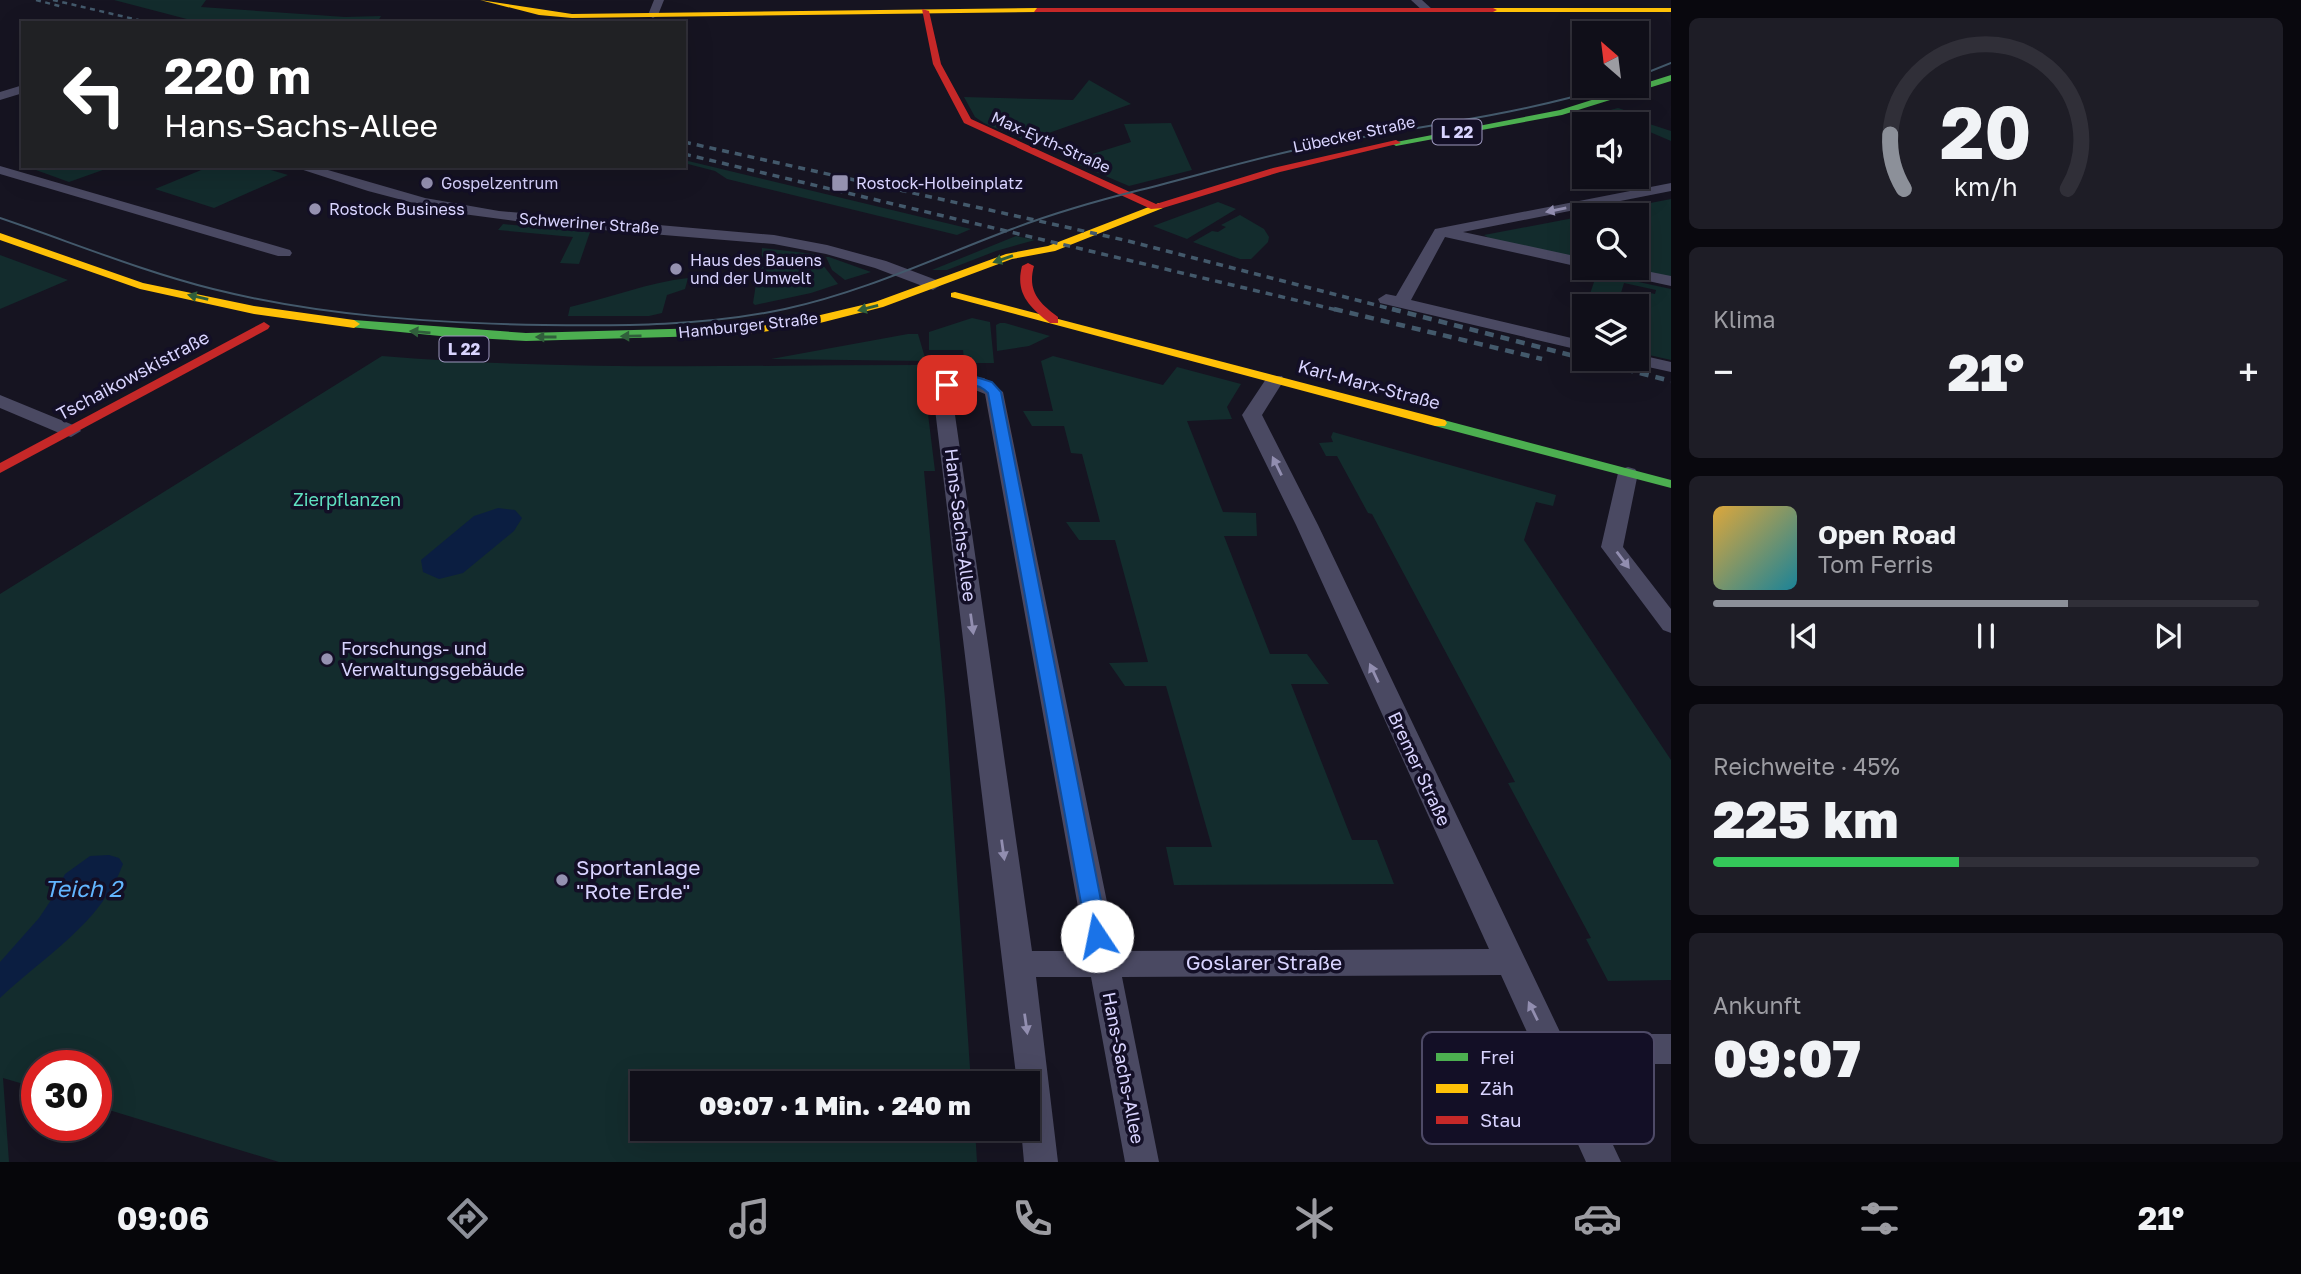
<!DOCTYPE html>
<html lang="de">
<head>
<meta charset="utf-8">
<style>
	body { margin:0; font-family:"Golos Text",sans-serif; background:#1e1d26; color:#f1f3f6; height:100vh; display:flex; flex-direction:column; font-size:26px; white-space:nowrap }
	* { box-sizing:border-box; margin:0 }
	p { font-size:23px; color:#9c9ca2 }
	.icon { flex:none; width:38px; height:38px; fill:none; stroke:currentColor; stroke-width:2; stroke-linecap:round; stroke-linejoin:round }
	.map { position:relative; flex:1; overflow:hidden }
	.panel { display:flex; flex-direction:column; gap:18px; padding:18px; background:#09080e; width:630px }
	.panel>* { flex:none }
	.guide { position:absolute; left:21px; top:21px; width:665px; height:147px; border-radius:0px; box-shadow:0 7px 28px #0002,0 0 0 2px #302f38; background:#202124; color:#fff; overflow:hidden }
	.needle { width:46px; rotate:332deg }
	.controls { position:absolute; left:1572px; top:21px; display:grid; gap:14px }
	.controls a { display:grid; place-items:center; width:77px; height:77px; border-radius:0px; background:#100f19; box-shadow:0 7px 28px #0002,0 0 0 2px #302f38; font-size:35px }
	.speed { position:absolute; left:21px; top:1050px; display:flex; gap:14px; font-size:35px; font-weight:700; text-align:center }
	.speed>* { display:grid; place-content:center; width:91px; height:91px; border-radius:50%; background:#100f19; box-shadow:0 7px 28px #0002,0 0 0 2px #302f38; line-height:1 }
	.speed .limit { border:10px solid #d22; background:#fff; color:#111 }
	.pin { position:absolute; display:grid; place-items:center; width:60px; height:60px; color:#fff; margin:-30px; border-radius:14px; box-shadow:0 4px 10px #0006 }
	.me { position:absolute; width:77px; margin:-38px; rotate:349deg; stroke-linejoin:round; filter:drop-shadow(0 0 5px #0008) }
	.turn { display:flex; align-items:center; gap:24px; height:147px; padding:0 28px; font-size:32px }
	.turn .icon { width:91px; height:91px; stroke-width:2.5 }
	.turn b { display:block; font-size:49px; line-height:60px }
	.big { font-size:52px; font-weight:800; line-height:1.1 }
	.panel .tile { flex:1; display:flex; flex-direction:column; justify-content:center; gap:10px; min-width:0; padding:0 24px; border-radius:10px; background:#1e1d26 }
	.panel .dial { align-items:center; gap:0 }
	.dial svg { height:182px; overflow:visible; fill:none; stroke:#302f38; stroke-width:7; stroke-linecap:round; text-anchor:middle }
	.dial text { fill:#f1f3f6; stroke:none }
	.song { display:flex; align-items:center; gap:21px }
	.cover { width:84px; height:84px; border-radius:10px; background:linear-gradient(135deg,hsl(40 70% 55%),hsl(190 70% 35%)) }
	.played { height:7px; border-radius:4px; background:linear-gradient(90deg,#8c9099 65%,#302f38 65%) }
	.keys { display:flex; justify-content:space-around; direction:ltr }
	.heat { display:flex; justify-content:space-between; align-items:center; font-size:38px; direction:ltr }
	.charge { height:10px; border-radius:5px; background:linear-gradient(90deg,#34c759 45%,#302f38 0) }
	.trip { position:absolute; left:630px; top:1071px; width:410px; height:70px; border-radius:0px; background:#100f19; box-shadow:0 7px 28px #0002,0 0 0 2px #302f38; font-weight:800; line-height:70px; text-align:center }
	.tabs { display:flex; height:112px; justify-content:space-around; align-items:center; background:#06060a; color:#9c9ca2 }
	.tabs .icon { width:49px; height:49px }
	.tabs .active { color:#8c9099 }
	.tabs b { font-size:32px; color:#f1f3f6 }
	main { display:flex; flex:1; min-height:0 }
	.map>svg:first-child { display:block }
</style>
</head>
<body>
<main>
<div class="map">
<svg width="1671" height="1162" viewBox="0 0 1671 1162">
	<rect width="100%" height="100%" fill="#161421"/>
	<!-- green -->
	<g fill="#132c2d">
		<path d="M114,0h92l-5,7 144,10 36,-1 -4,7h-175z"/>
		<path d="M1089,80l42,24 -105,37 -42,-18 -9,-6 -11,-20 109,3z"/>
		<path d="M1618,108l15,5 -8,3 46,15v10l-68,-29z"/>
		<path d="M1171,123l21,47 -63,16 -59,-25 61,-19 -7,-18z"/>
		<path d="M684,160l287,69 -14,6 -230,-56 -12,-8 -31,-8z"/>
		<path d="M25,166h89l-45,16z"/>
		<path d="M211,166h46l31,9 -74,33 -59,-19z"/>
		<path d="M1671,199v80l-54,-11h19v-53h-48z"/>
		<path d="M1218,202l18,7 -49,30 -34,-13z"/>
		<path d="M1240,215l24,14 5,8 -1,5 -17,17h-11l-47,-17 19,-11 6,1 8,-5 -5,-2z"/>
		<path d="M1584,216v45l-88,-18 -12,-8z"/>
		<path d="M503,224l87,8 -11,32 -19,-1 13,-26 -75,-7z"/>
		<path d="M1016,236l19,4 -39,11 -49,19h-15z"/>
		<path d="M762,248l52,6 24,30 -27,9 -56,12 -2,-2 5,-32 3,-1z"/>
		<path d="M0,255l68,25 -68,29z"/>
		<path d="M826,257h3l42,15 -26,8 -13,-10z"/>
		<path d="M1597,273l74,16v71l-35,-8 14,-59 5,1 1,-4 -32,-7 -7,23h-31z"/>
		<path d="M688,278l-3,11 -18,6 -5,18 -13,3h-81l2,-9c39,-9 80,-25 118,-29z"/>
		<path d="M972,318l18,4 4,41h-39l-1,-4h10l-1,-9h-34v-18z"/>
		<path d="M1000,323h5l45,13 -21,10 -32,5 -1,-26z"/>
		<path d="M908,334h10l8,27 -155,-2z"/>
		<path d="M382,356c180,15 360,9 540,9l13,106h-11l21,228 26,384h-329v46h333l2,33h-698l-183,-56v-40h-59v22l-34,-10 6,84h-9v-568z"/>
		<path d="M1053,356l110,29 14,-18 64,17 -14,23 5,12 -45,2 36,91 33,1 1,23h-33l46,118h37l22,30h-38l61,156h25l17,44 -220,1 -8,-38h46l-46,-161h-41l-16,-23 39,-1 -33,-122h-36l-13,-18h34l-18,-68 -11,-1 -7,-27h-32l-9,-15h30l-12,-50z"/>
		<path d="M1333,432l223,63 -3,11 -17,-4 -12,38 147,220v220l-63,1 -22,-42 5,-1 -83,-155 7,-1 -143,-268 -4,-1 -31,-57h-11l-7,-13 14,-1 -2,-5z"/>
	</g>
	<!-- water -->
	<g fill="#0b1e41">
		<path d="M498,508l17,2 7,8 -8,13 -51,42 -24,6 -16,-7 -2,-12 53,-44z"/>
		<path d="M109,855l10,3 4,6c-22,60 -79,92 -123,134v-36l39,-44 16,-24 10,-20 25,-18z"/>
	</g>
	<g fill="none" stroke-linecap="round" stroke-linejoin="round">
		<!-- street -->
		<g fill="#4a4962" fill-rule="evenodd">
			<path d="M654,0h10l-6,15 -5,3 -5,-3z"/>
			<path d="M1411,0h11l11,10 -9,2z"/>
			<path d="M23,85v8l-23,7v-8z"/>
			<path d="M0,166l290,84 2,3 -2,3h-12l-278,-82z"/>
			<path d="M291,166h23l111,32 74,13 275,24 53,10 59,16 53,20 2,4 -8,5 -58,-22 -49,-14 -52,-10 -220,-18 -106,-14 -80,-21z"/>
			<path d="M1671,183v8l-208,41 121,26v10l-139,-31 -34,63 173,41v10l-204,-48 -2,-4 8,-5 10,2 39,-67z"/>
			<path d="M1600,268h31l40,8v10l-69,-15z"/>
			<path d="M1636,354l35,8v10l-41,-9 -3,-4h9z"/>
			<path d="M957,374l27,4 19,14 114,559 372,-2 -193,-424 -54,-110 26,-39h14l2,4 -22,35 56,110 243,509h110v30h-96l46,98h-35l-85,-187 -379,2 37,185h-34l-34,-185h-55l22,185h-34l-3,-33h6v-46h-10l-83,-682c0,-16 8,-23 23,-27zM963,385l22,9 101,557h-54l-79,-550 1,-11z"/>
			<path d="M0,395l78,32 3,4 -10,6 -7,-2 -64,-27z"/>
			<path d="M1628,467l7,2 3,4 -15,74 48,62v24l-8,-3 -62,-83 17,-74 3,-4z"/>
		</g>
		<!-- fast -->
		<g fill="#4caf50" fill-rule="evenodd">
			<path d="M1671,75v6l-109,34 -166,31 -5,-3 169,-33z"/>
			<path d="M354,320l172,13 215,-6 6,4 -6,4 -215,6 -86,-5 -90,-9v-6z"/>
			<path d="M1440,419l231,61v8l-236,-62 -2,-3 2,-3z"/>
		</g>
		<!-- slow -->
		<g fill="#ffc107" fill-rule="evenodd">
			<path d="M480,0l92,14 465,-6 4,2 -4,2 -465,6 -33,-3z"/>
			<path d="M1493,8h178v4h-181z"/>
			<path d="M1159,203l5,3 -1,2 -108,43 -43,8 -129,48 -71,18 -71,10 -6,-4 6,-4 71,-10 63,-15 131,-48 42,-8z"/>
			<path d="M0,233l143,50 111,23 100,14 6,4 -6,4 -100,-14 -114,-25 -140,-49z"/>
			<path d="M955,292l490,128 2,3 -2,3h-10l-484,-129v-4z"/>
		</g>
		<!-- jam -->
		<g fill="#c62828" fill-rule="evenodd">
			<path d="M1037,8h456l4,2 -4,2h-459z"/>
			<path d="M922,9l7,2 12,53 30,55 185,85 117,-36 123,-28 5,3 -121,29 -117,36 -12,1 -187,-86 -31,-59z"/>
			<path d="M1028,263l6,3c-7,25 5,37 24,51v6h-8c-21,-16 -35,-30 -28,-57z"/>
			<path d="M264,322l6,4 -2,3 -268,144v-10z"/>
		</g>
		<!-- tram -->
		<g stroke="#43596b" stroke-width="2">
			<path d="M1636,77l35,-14"/>
			<path d="M0,218c71,24 141,53 213,71 108,27 220,34 331,36 80,1 162,1 241,-16 79,-17 152,-52 227,-80 42,-16 84,-28 128,-39 56,-14 112,-31 169,-43 101,-20 203,-30 302,-61"/>
		</g>
		<!-- rail-far2 -->
		<g stroke="#43596b" stroke-width="2.5" stroke-dasharray="5 4.5" stroke-linecap="butt">
			<path d="M36,0l27,7"/>
			<path d="M53,0l98,23"/>
		</g>
		<!-- rail-far1 -->
		<g stroke="#43596b" stroke-width="3.5" stroke-dasharray="7 6" stroke-linecap="butt">
			<path d="M684,142l440,98 275,71"/>
			<path d="M684,154l657,157"/>
		</g>
		<!-- rail -->
		<g stroke="#43596b" stroke-width="4.5" stroke-dasharray="9 7" stroke-linecap="butt">
			<path d="M1334,309l208,50"/>
			<path d="M1392,309l279,72"/>
		</g>
	</g>
	<!-- one-way arrows -->
	<defs><path id="oneway-solid" d="M-6-.8H1V-3.2L6.5 0L1 3.2V.8H-6Z" transform="scale(1.75)"/></defs>
	<g fill="#928eb0">
		<use href="#oneway-solid" transform="translate(1556 210) rotate(169)"/>
		<use href="#oneway-solid" transform="translate(1277 466) rotate(-116)"/>
		<use href="#oneway-solid" transform="translate(1623 560) rotate(53)"/>
		<use href="#oneway-solid" transform="translate(972 624) rotate(82)"/>
		<use href="#oneway-solid" transform="translate(1374 673) rotate(-115)"/>
		<use href="#oneway-solid" transform="translate(1003 850) rotate(82)"/>
		<use href="#oneway-solid" transform="translate(1533 1011) rotate(-116)"/>
		<use href="#oneway-solid" transform="translate(1026 1024) rotate(82)"/>
	</g>
	<g fill="#305f3b">
		<use href="#oneway-solid" transform="translate(1003 259) rotate(161)"/>
		<use href="#oneway-solid" transform="translate(198 297) rotate(-167)"/>
		<use href="#oneway-solid" transform="translate(868 308) rotate(165)"/>
		<use href="#oneway-solid" transform="translate(420 332) rotate(-175)"/>
		<use href="#oneway-solid" transform="translate(631 336) rotate(179)"/>
		<use href="#oneway-solid" transform="translate(546 337) rotate(-180)"/>
	</g>
	<!-- route -->
	<path fill="#1a73e8" stroke="#114b97" stroke-width="2" d="M976,377l16,5 9,10 107,544 -3,6 -8,3 -7,-3 -3,-6 -99,-543c-12,-13 -26,-8 -41,-4l-6,-4 13,-7z"/>
	<!-- markers -->
	<g fill="#9591b1" stroke="#130f26" stroke-width="2.5">
		<circle cx="427" cy="183" r="7"/>
		<rect x="831" y="174" width="18" height="18" rx="3.5"/>
		<circle cx="315" cy="209" r="7"/>
		<circle cx="676" cy="269" r="7"/>
		<circle cx="327" cy="659" r="7"/>
		<circle cx="562" cy="880" r="7"/>
	</g>
	<g text-anchor="middle" stroke-width="7" stroke-linejoin="round" paint-order="stroke">
		<!-- shield labels -->
		<g fill="#130f26" stroke="#9e99be" stroke-width="2">
			<rect x="1432.5" y="119.5" width="49" height="25" rx="5"/>
			<rect x="439.5" y="336.5" width="49" height="25" rx="5"/>
		</g>
		<g font-size="16" font-weight="bold" fill="#d9d4ff">
			<text x="1457" y="138">L 22</text>
			<text x="464" y="355">L 22</text>
		</g>
		<!-- far-street labels -->
		<g font-size="16" fill="#d9d4ff" stroke="#130f26">
			<text transform="translate(1354 134) rotate(-12)" y="6">Lübecker Straße</text>
			<text transform="translate(1051 142) rotate(24)" y="6">Max-Eyth-Straße</text>
			<text transform="translate(589 223) rotate(4)" y="6">Schweriner Straße</text>
			<text transform="translate(748 325) rotate(-6)" y="6">Hamburger Straße</text>
		</g>
		<!-- far-poi labels -->
		<g font-size="16" fill="#d9d4ff" stroke="#130f26" text-anchor="start">
			<text x="441" y="189">Gospelzentrum</text>
			<text x="856" y="189">Rostock-Holbeinplatz</text>
			<text x="329" y="215">Rostock Business</text>
			<text x="690" y="266">Haus des Bauens<tspan x="690" dy="18">und der Umwelt</tspan></text>
		</g>
		<!-- street labels -->
		<g font-size="18" fill="#d9d4ff" stroke="#130f26">
			<text transform="translate(133 376) rotate(-28)" y="6">Tschaikowskistraße</text>
			<text transform="translate(1369 385) rotate(15)" y="6">Karl-Marx-Straße</text>
			<text transform="translate(960 525) rotate(83)" y="6">Hans-Sachs-Allee</text>
			<text transform="translate(1419 769) rotate(65)" y="6">Bremer Straße</text>
			<text transform="translate(1123 1068) rotate(79)" y="6">Hans-Sachs-Allee</text>
		</g>
		<!-- park labels -->
		<g font-size="18" fill="#5fe0c0" stroke="#130f26">
			<text x="347" y="506">Zierpflanzen</text>
		</g>
		<!-- poi labels -->
		<g font-size="18" fill="#d9d4ff" stroke="#130f26" text-anchor="start">
			<text x="341" y="655">Forschungs- und<tspan x="341" dy="21">Verwaltungsgebäude</tspan></text>
		</g>
		<!-- near-poi labels -->
		<g font-size="21" fill="#d9d4ff" stroke="#130f26" text-anchor="start">
			<text x="576" y="875">Sportanlage<tspan x="576" dy="24">"Rote Erde"</tspan></text>
		</g>
		<!-- near-street labels -->
		<g font-size="21" fill="#d9d4ff" stroke="#130f26">
			<text x="1264" y="970">Goslarer Straße</text>
		</g>
		<!-- near-water labels -->
		<g font-size="23" font-style="italic" fill="#62b6ff" stroke="#130f26">
			<text x="83" y="897">Teich 2</text>
		</g>
	</g>
	<!-- legend -->
	<rect x="1422" y="1032" width="232" height="112" rx="10" fill="#130f26" stroke="#4e4a67" stroke-width="2"/>
	<rect x="1436" y="1053" width="32" height="8" fill="#4caf50"/>
	<rect x="1436" y="1084" width="32" height="9" fill="#ffc107"/>
	<rect x="1436" y="1116" width="32" height="8" fill="#c62828"/>
	<g font-size="19" fill="#d9d4ff">
		<text x="1480" y="1064">Frei</text>
		<text x="1480" y="1095">Zäh</text>
		<text x="1480" y="1127">Stau</text>
	</g>
</svg>
<div class="controls">
<a><svg class="needle" viewBox="-14 -14 28 28"><path d="M0-13l5 13h-10z" fill="#e53935"/><path d="M0 13l5-13h-10z" fill="#9c9ca2"/></svg></a>
<a><svg class="icon" aria-label="sound" viewBox="0 0 24 24"><path d="M4 9h4l5-4v14l-5-4H4zM17 9q2 3 0 6"/></svg></a>
<a><svg class="icon" aria-label="search" viewBox="0 0 24 24"><circle cx="10" cy="10" r="6"/><path d="M15 15l6 6"/></svg></a>
<a><svg class="icon" aria-label="layers" viewBox="0 0 24 24"><path d="M12 4l9 5-9 5-9-5zM3 14l9 5 9-5"/></svg></a>
</div>
<div class="speed"><div class="limit">30</div></div>
<div class="pin" style="left:947px;top:385px;background:#d93025"><svg class="icon" aria-label="arrive" viewBox="0 0 24 24"><path d="M6 21V4h12l-3 4 3 4H6"/></svg></div>
<svg class="me" style="left:1097px;top:936px" viewBox="-20 -20 40 40"><circle r="19" fill="#fff"/><path d="M0-13L10 11 0 6-10 11z" fill="#1a73e8"/></svg>
<div class="trip">09:07 · 1 Min. · 240 m</div>
<div class="guide">
<div class="turn"><svg class="icon" aria-label="left" viewBox="0 0 24 24"><path d="M17 20v-9H6M10 6l-5 5 5 5"/></svg><div><b>220 m</b>Hans-Sachs-Allee</div></div>
</div>
</div>
<section class="panel">
<div class="tile dial"><svg viewBox="0 0 100 80">
<path d="M14 69A42 42 0 1 1 86 69"/>
<path d="M14 69A42 42 0 0 1 8 45" stroke="#8c9099"/>
<text x="50" y="56" font-size="32" font-weight="700">20</text>
<text x="50" y="72" font-size="11">km/h</text>
</svg></div>
<div class="tile"><p>Klima</p>
<div class="heat"><a>−</a><b class="big">21°</b><a>+</a></div>
</div>
<div class="tile">
<div class="song"><i class="cover"></i><div><b>Open Road</b><p>Tom Ferris</p></div></div>
<div class="played"></div>
<div class="keys"><svg class="icon" aria-label="previous" viewBox="0 0 24 24"><path d="M18 5L8 12l10 7zM5 5v14"/></svg><svg class="icon" aria-label="pause" viewBox="0 0 24 24"><path d="M8 5v14M16 5v14"/></svg><svg class="icon" aria-label="next" viewBox="0 0 24 24"><path d="M6 5l10 7-10 7zM19 5v14"/></svg></div>
</div>
<div class="tile"><p>Reichweite · 45%</p><b class="big">225 km</b><div class="charge"></div></div>
<div class="tile"><p>Ankunft</p><b class="big">09:07</b></div>
</section>
</main>
<nav class="tabs">
<b>09:06</b>
<svg class="icon active" aria-label="directions" viewBox="0 0 24 24"><path d="M12 3l9 9-9 9-9-9zM9 14v-3h6M13 9l2 2-2 2"/></svg>
<svg class="icon" aria-label="music" viewBox="0 0 24 24"><path d="M9 18V5l10-2v13"/><circle cx="6" cy="18" r="3"/><circle cx="16" cy="16" r="3"/></svg>
<svg class="icon" aria-label="phone" viewBox="0 0 24 24"><path d="M5 4h4l2 5-3 2q2 4 5 5l2-3 5 2v4C11 20 4 13 5 4z"/></svg>
<svg class="icon" aria-label="climate" viewBox="0 0 24 24"><path d="M12 3v18M4 7l16 10M4 17L20 7"/></svg>
<svg class="icon" aria-label="car" viewBox="0 0 24 24"><path d="M5 17H2v-5l4-1 3-4h7l3 4 3 1v5h-3M9 17h6M6 11h13"/><circle cx="7" cy="17" r="2"/><circle cx="17" cy="17" r="2"/></svg>
<svg class="icon" aria-label="filters" viewBox="0 0 24 24"><path d="M4 7h16M4 17h16"/><circle cx="9" cy="7" r="2"/><circle cx="15" cy="17" r="2"/></svg>
<b>21°</b>
</nav>
</body>
</html>
